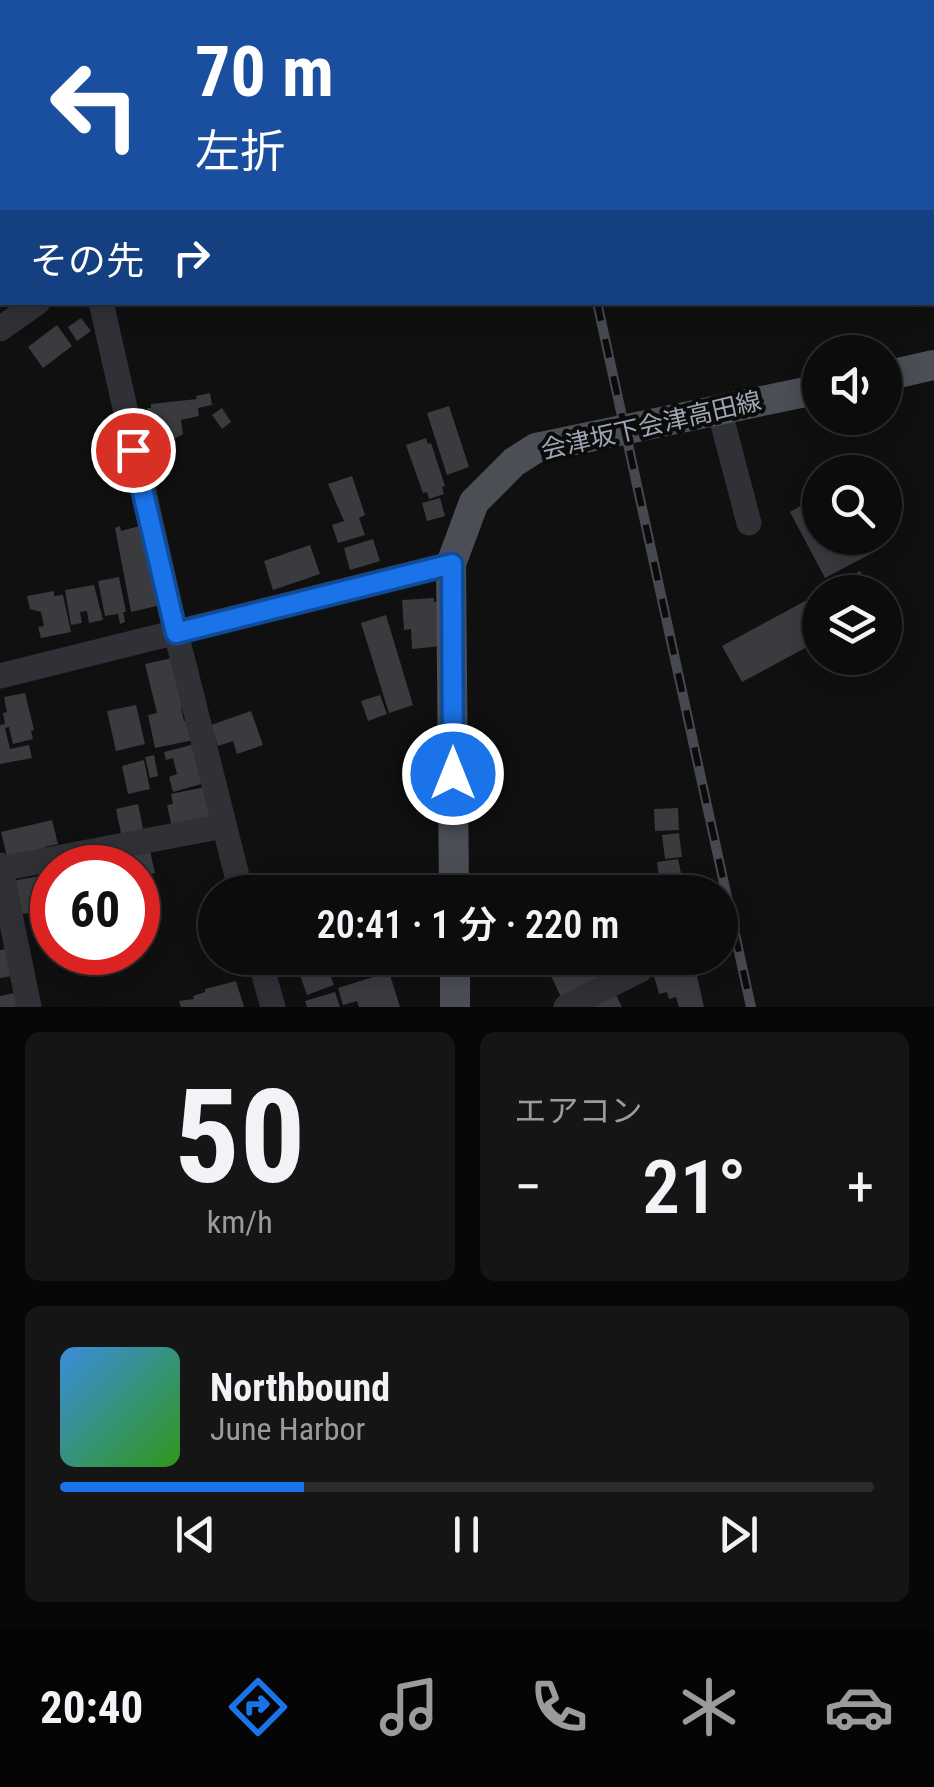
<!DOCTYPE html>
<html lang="ja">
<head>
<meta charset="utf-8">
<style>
	body { margin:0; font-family:"Roboto Condensed","Noto Sans JP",sans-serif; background:#151516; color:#f1f3f6; height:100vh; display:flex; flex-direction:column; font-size:38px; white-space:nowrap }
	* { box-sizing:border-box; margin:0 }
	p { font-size:32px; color:#9a9b9d }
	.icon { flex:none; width:55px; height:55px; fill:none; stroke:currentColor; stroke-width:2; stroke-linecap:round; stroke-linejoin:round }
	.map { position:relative; height:1007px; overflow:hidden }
	.sheet { display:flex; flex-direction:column; gap:25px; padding:25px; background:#070707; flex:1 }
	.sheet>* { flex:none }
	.hud { position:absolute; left:0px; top:0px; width:935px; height:305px; box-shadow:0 5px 25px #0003,0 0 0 2px #2c2c2e; background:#1a4fa0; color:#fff; overflow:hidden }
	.fabs { position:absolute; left:802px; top:335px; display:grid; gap:20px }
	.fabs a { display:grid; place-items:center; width:100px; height:100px; border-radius:50%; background:#0c0c0d; box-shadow:0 5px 25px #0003,0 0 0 2px #2c2c2e; font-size:50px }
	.speed { position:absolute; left:30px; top:845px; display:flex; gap:20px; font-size:50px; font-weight:700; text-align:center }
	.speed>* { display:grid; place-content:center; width:130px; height:130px; border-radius:50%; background:#0c0c0d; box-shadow:0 5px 25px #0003,0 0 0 2px #2c2c2e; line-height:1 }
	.speed .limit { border:15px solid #d22; background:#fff; color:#111 }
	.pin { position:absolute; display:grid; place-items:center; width:85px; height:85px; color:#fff; margin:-42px; border:5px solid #fff; border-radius:50%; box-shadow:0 2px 10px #0007 }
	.me { position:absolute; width:110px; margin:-55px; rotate:0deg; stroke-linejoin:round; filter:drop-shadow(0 0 8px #0008) }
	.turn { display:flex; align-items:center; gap:35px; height:210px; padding:0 30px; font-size:45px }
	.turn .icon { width:130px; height:130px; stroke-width:2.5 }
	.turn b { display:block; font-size:70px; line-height:85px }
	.then { display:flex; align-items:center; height:95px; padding:0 30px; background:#0003; gap:20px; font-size:38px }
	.big { font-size:75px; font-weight:600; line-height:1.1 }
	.sheet .tile { flex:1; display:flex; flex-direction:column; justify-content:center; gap:15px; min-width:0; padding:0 35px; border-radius:15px; background:#151516 }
	.sheet .dial { align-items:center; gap:0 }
	.dial b { font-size:130px; line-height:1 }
	.song { display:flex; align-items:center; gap:30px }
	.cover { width:120px; height:120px; border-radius:15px; background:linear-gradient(135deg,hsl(210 70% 55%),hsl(110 70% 35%)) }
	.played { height:10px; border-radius:5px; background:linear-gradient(90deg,#1a73e8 30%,#2c2c2e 30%) }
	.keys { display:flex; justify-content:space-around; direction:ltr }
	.heat { display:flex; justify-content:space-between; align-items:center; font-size:55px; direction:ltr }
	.sheet .tiles { flex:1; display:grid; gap:25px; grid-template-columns:1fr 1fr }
	.tile:last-child { grid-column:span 2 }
	.trip { position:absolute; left:198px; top:875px; width:540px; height:100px; border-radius:50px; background:#0c0c0d; box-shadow:0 5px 25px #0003,0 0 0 2px #2c2c2e; font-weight:600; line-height:100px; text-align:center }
	.dock { display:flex; height:160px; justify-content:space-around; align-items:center; background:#050505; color:#9a9b9d }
	.dock .icon { width:70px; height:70px }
	.dock .on { color:#1a73e8 }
	.dock b { font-size:45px; color:#f1f3f6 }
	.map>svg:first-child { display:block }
</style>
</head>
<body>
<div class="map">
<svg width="934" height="1007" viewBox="0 0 934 1007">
	<rect width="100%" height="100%" fill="#101011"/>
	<!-- building -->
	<g fill="#393b3f">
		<path d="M81,318l10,13 -14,10 -9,-14z"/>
		<path d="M57,325l15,21 -29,22 -15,-21z"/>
		<path d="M210,393l2,12 -14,3 1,8 -18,4 2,14 -13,7v9l-9,10 -10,2 -3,-19 6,-1 -7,-34h4v-4l46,-5 -1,-3z"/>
		<path d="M449,406l20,61 -22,8 -20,-62z"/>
		<path d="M222,408l9,14 -9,7 -10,-14z"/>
		<path d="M426,438l2,6 3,-1 14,43 -3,1 2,7 -15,5 -2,-7 -4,1 -17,-48z"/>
		<path d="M352,476l13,39 -6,3 6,17 -27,8 -6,-18 12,-4 -16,-37z"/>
		<path d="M820,495v43h52l6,12 -53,28 -35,-66z"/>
		<path d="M440,498l5,18 -18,5 -5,-18z"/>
		<path d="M143,525l18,80 -30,7 -16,-84 5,-2 1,5z"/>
		<path d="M373,539l7,22 -30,9 -6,-22z"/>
		<path d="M310,545l10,29 -47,16 -9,-29z"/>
		<path d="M860,571l12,21h-51z"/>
		<path d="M119,577l7,35h-3l2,10 -5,2 -2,-10 -13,2 -7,-35z"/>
		<path d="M94,585l9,35 -14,3 -2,-12 -7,1 2,11 -11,2 -6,-35z"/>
		<path d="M54,591v5l9,-1 8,37 -30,6 -3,-11 6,-1 -3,-14 -11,-3 -3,-13z"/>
		<path d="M820,593v47l-78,42 -20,-36z"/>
		<path d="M434,598v4h6l2,44 -30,3 -1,-20 -7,1 -2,-30z"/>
		<path d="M386,615l27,90 -24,8 -28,-90z"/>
		<path d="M172,658l12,48 -3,1 3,14 5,-1 5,20 -39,8 -7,-33 9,-2 -12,-49z"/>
		<path d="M25,693l9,37 -3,1 2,8 -20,5 -4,-17 -4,1 5,21 19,-4 3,13 -32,6v-39l5,-1 -2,-11 4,-1 -3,-15z"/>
		<path d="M380,695l7,19 -19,7 -7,-20z"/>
		<path d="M136,705l9,39 -29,7 -9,-40z"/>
		<path d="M251,711l12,34 -26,9 -4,-13 -15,5 -7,-21z"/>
		<path d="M195,744l10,39 -32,9 -4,-15 8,-3 -4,-16 -7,2 -2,-8z"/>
		<path d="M154,755l4,21 -8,2 -5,-21z"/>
		<path d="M144,760l6,29 -22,5 -6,-28z"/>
		<path d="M205,787l7,31 -40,9 -5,-22 6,-1 -2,-10z"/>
		<path d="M138,804l6,30 -22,4 -6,-29z"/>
		<path d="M678,808l1,22 -24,1 -1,-22z"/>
		<path d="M52,820l6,24 -13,3 1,5 -38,9 -7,-29z"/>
		<path d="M679,833l3,24 -17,2 -3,-24z"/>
		<path d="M150,851l5,22 -7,2 8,31 -18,5v-43h-14l-3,-10z"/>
		<path d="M678,859l7,33h-29l-1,-8h5l-3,-22z"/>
		<path d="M40,876l8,36 -29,2 -7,-33z"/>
		<path d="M627,881l5,11h-33z"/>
		<path d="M545,882l3,10h-33z"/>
		<path d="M6,949l6,27 -12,2v-28z"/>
		<path d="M294,958h30l10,27 -27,10z"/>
		<path d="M570,958h58l4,6 -71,33 -10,-21 8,-4 -4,-7z"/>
		<path d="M661,958h34l1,6 -33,5z"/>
		<path d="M695,967l9,40h-25l-3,-10 -7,2 -2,-7 -8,2 -5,-18z"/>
		<path d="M389,972l11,35h-41l-2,-6 -14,4 -5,-17z"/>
		<path d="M236,981l8,26h-63l-2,-6 15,-2 -1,-3 12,-4v-3z"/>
		<path d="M614,991l8,16h-38z"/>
		<path d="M335,992l5,15h-33l-2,-6z"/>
		<path d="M14,993l3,14h-17v-11z"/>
	</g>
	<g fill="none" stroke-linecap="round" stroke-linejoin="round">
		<!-- minor -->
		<g stroke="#303137" stroke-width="25">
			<path d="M116,2l1,-2"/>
			<path d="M101,302l75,331 65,259"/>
			<path d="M0,329l38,-27"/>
			<path d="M719,409l30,114"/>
			<path d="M0,676l451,-112"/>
			<path d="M0,865l29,142"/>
			<path d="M0,869l223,-43"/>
			<path d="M259,958l14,49"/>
			<path d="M566,1007l74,-37"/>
		</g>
		<!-- major -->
		<g stroke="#4c4e56" stroke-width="30">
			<path d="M885,376l49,-11"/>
			<path d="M454,892l-3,-328 23,-62 40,-40 22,-14 284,-59"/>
			<path d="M455,1007v-49"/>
		</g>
		<!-- rail casing -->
		<g stroke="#474950" stroke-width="10">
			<g id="rail">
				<path d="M558,0v2"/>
				<path d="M597,302l154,705"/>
			</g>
		</g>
		<!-- rail -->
		<use href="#rail" stroke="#0b0b0c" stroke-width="6" stroke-dasharray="19" stroke-linecap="butt"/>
	</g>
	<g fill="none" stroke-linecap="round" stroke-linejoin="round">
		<!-- route casing -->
		<g stroke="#114b97" stroke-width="25">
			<path id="route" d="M133,450l43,183 276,-69 1,210"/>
		</g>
		<!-- route -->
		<use href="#route" stroke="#1a73e8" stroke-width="18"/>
	</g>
	<g text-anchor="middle" stroke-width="8" stroke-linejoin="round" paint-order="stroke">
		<!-- street labels -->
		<g font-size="25" fill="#9fa6b4" stroke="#0b0b0c">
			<text transform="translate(651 425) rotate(-13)" y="9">会津坂下会津高田線</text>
		</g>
	</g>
</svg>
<div class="fabs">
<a><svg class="icon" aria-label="sound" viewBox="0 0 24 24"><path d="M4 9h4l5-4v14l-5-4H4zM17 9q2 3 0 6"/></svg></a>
<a><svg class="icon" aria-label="search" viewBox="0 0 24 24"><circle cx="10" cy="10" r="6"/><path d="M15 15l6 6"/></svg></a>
<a><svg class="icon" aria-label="layers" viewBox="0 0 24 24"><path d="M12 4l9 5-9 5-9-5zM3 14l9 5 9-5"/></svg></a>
</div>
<div class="speed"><div class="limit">60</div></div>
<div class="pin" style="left:133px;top:450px;background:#d93025"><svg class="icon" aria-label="arrive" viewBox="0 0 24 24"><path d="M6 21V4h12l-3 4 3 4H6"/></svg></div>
<svg class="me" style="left:453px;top:774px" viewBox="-20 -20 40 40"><circle r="17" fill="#1a73e8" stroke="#fff" stroke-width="3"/><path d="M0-11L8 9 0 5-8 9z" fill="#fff"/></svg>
<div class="trip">20:41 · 1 分 · 220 m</div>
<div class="hud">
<div class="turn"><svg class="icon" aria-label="left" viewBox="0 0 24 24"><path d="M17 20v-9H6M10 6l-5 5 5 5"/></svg><div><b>70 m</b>左折</div></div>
<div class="then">その先<svg class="icon" aria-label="right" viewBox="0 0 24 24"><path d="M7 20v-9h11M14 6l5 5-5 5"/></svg></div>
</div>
</div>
<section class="sheet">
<div class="tiles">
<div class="tile dial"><b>50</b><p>km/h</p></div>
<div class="tile"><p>エアコン</p>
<div class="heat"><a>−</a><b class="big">21°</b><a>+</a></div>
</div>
<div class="tile">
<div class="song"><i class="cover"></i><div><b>Northbound</b><p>June Harbor</p></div></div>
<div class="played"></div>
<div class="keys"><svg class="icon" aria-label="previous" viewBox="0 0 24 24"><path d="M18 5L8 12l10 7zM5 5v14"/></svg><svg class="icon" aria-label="pause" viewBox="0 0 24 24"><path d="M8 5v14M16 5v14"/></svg><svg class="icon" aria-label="next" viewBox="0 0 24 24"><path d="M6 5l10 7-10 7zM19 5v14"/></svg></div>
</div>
</div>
</section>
<nav class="dock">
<b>20:40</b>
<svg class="icon on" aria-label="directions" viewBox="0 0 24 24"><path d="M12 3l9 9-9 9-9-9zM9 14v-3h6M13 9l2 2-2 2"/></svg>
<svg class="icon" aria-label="music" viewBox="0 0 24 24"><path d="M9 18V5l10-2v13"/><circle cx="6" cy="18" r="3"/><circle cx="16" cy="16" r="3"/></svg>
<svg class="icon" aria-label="phone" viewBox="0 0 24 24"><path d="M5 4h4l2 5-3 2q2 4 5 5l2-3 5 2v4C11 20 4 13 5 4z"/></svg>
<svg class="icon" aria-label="climate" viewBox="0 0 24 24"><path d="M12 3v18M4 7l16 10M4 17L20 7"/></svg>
<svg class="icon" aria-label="car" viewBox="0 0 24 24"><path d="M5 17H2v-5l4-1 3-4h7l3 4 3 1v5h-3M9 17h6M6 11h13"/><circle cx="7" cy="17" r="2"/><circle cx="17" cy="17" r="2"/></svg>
</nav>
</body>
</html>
